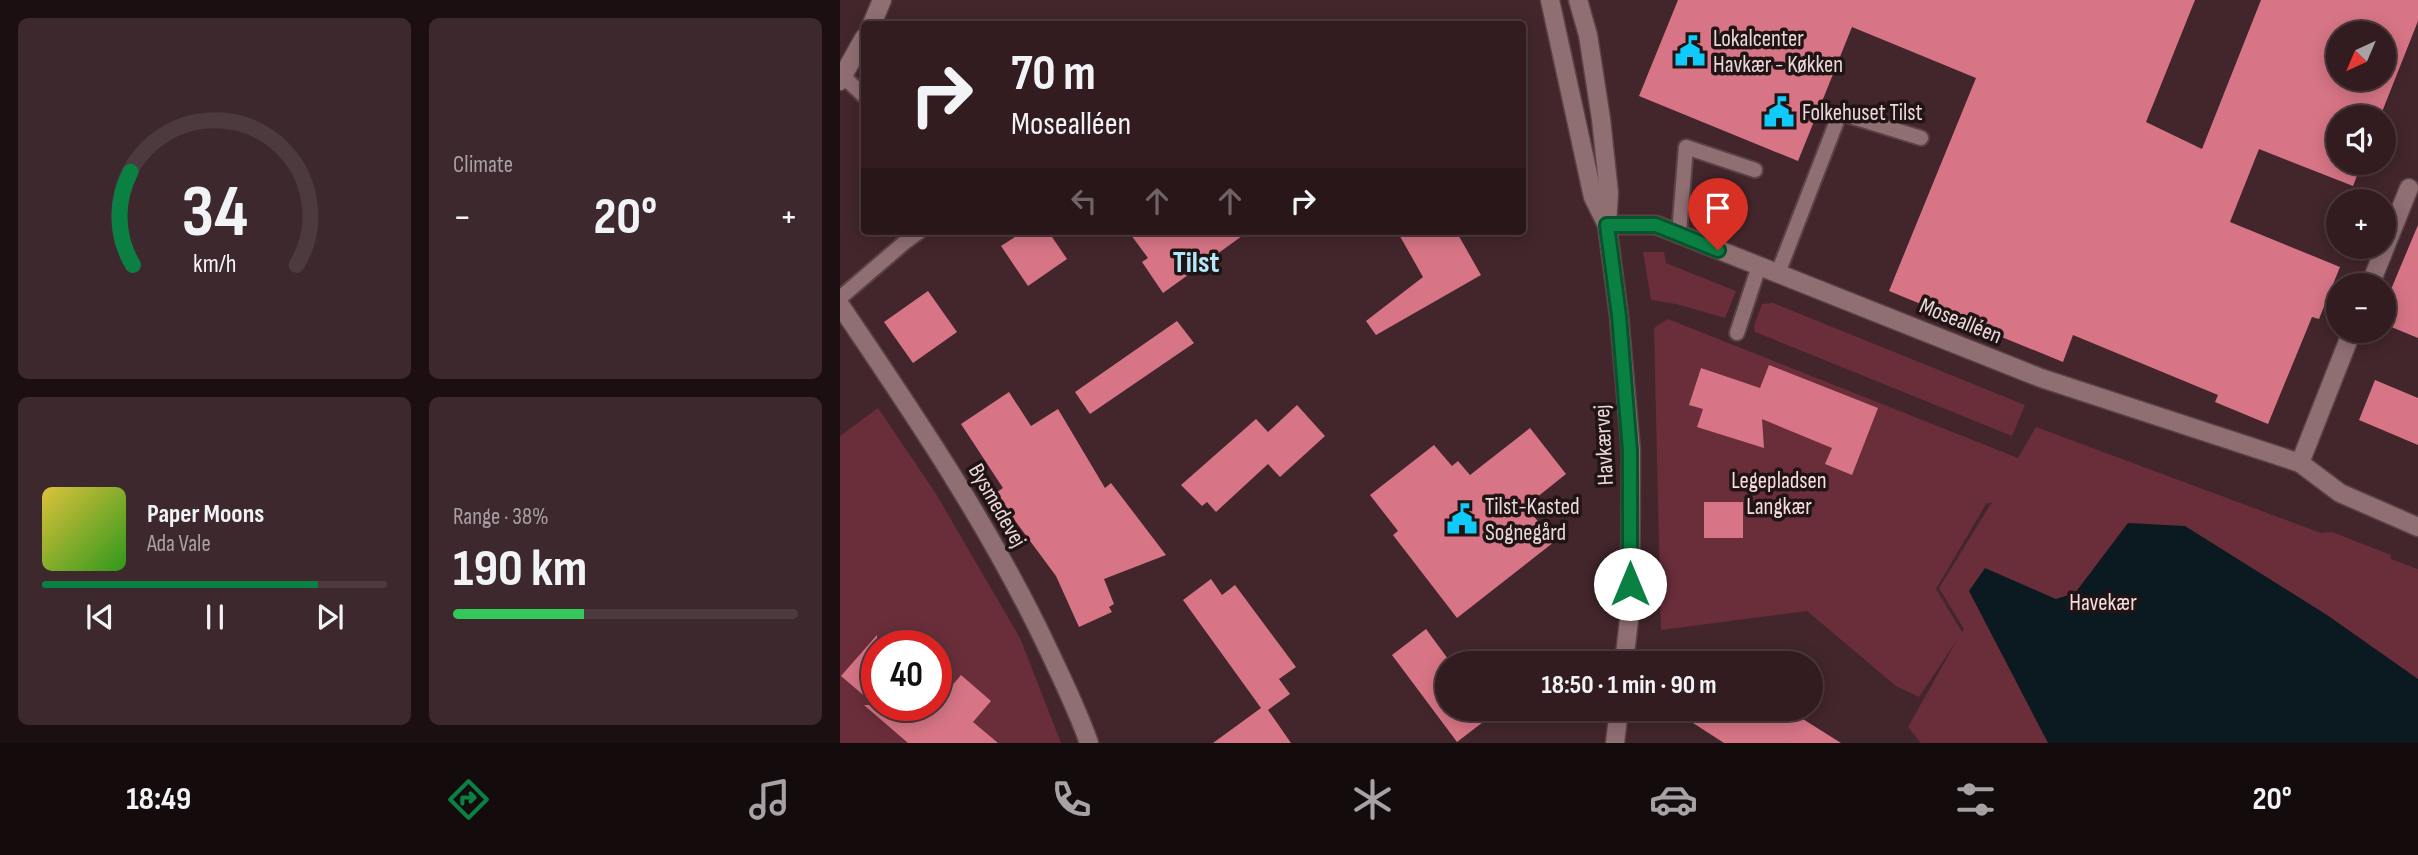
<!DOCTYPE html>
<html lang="en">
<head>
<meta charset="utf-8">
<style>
	body { margin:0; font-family:"Sofia Sans Condensed",sans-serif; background:#3d292d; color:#f1f3f6; height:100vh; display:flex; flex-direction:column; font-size:26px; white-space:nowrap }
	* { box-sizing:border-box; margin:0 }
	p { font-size:23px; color:#a8a1a5 }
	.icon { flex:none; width:38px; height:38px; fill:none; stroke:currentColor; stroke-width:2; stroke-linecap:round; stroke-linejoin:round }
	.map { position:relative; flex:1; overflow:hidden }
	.drawer { display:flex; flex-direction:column; gap:18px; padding:18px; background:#1c0f12; width:840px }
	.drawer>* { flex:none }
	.top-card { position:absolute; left:21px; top:21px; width:665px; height:214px; border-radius:7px; box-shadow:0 4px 18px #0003,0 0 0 2px #4d3a3e; background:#321c20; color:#f1f3f6; overflow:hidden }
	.needle { width:46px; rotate:224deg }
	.buttons { position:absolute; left:1486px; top:21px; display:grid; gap:14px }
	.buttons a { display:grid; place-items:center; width:70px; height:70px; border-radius:50%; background:#321c20; box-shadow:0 4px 18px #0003,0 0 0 2px #4d3a3e; font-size:35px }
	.speed { position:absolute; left:21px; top:630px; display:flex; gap:14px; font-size:35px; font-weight:700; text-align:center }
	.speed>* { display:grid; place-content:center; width:91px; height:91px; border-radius:50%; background:#321c20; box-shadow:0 4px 18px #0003,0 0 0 2px #4d3a3e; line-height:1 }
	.speed .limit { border:10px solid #d22; background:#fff; color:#111 }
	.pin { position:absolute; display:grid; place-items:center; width:60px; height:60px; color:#fff; margin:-72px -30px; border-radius:50% 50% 50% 0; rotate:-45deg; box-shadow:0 0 7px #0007 }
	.pin .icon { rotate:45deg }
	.me { position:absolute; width:77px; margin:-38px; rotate:0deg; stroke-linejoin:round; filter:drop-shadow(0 0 5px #0008) }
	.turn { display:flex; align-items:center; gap:24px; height:147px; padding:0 35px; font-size:32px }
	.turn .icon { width:91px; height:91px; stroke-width:2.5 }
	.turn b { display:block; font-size:49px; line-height:60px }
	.lanes { display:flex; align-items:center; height:66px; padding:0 35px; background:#0003; justify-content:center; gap:35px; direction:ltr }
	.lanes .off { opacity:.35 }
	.big { font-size:52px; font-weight:700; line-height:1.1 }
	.drawer .card { flex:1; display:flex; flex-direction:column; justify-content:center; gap:10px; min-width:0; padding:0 24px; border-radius:10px; background:#3d292d }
	.drawer .dial { align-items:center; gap:0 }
	.dial svg { height:182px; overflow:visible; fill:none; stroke:#4d3a3e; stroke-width:7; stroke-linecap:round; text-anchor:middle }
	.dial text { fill:#f1f3f6; stroke:none }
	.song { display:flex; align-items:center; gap:21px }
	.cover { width:84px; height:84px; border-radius:10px; background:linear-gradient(135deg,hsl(50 70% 55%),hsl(110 70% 35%)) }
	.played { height:7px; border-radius:4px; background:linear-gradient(90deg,#0b8043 80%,#4d3a3e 80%) }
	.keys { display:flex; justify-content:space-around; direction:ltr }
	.heat { display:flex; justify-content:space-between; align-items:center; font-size:38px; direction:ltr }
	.charge { height:10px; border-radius:5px; background:linear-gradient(90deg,#34c759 38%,#4d3a3e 0) }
	.drawer .tiles { flex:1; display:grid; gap:18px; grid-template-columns:repeat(2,1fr) }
	.trip { position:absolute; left:595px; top:651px; width:388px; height:70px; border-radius:35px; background:#321c20; box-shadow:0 4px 18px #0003,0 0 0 2px #4d3a3e; font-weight:700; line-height:70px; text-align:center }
	.dock { display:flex; height:112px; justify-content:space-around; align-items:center; background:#140b0d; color:#a8a1a5 }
	.dock .icon { width:49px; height:49px }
	.dock .on { color:#0b8043 }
	.dock b { font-size:32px; color:#f1f3f6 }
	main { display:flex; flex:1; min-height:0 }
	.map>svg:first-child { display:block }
</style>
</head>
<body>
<main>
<section class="drawer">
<div class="tiles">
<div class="card dial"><svg viewBox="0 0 100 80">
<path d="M14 69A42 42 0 1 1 86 69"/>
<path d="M14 69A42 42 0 0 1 13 28" stroke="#0b8043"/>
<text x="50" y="56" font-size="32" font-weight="700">34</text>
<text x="50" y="72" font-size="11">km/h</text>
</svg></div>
<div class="card"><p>Climate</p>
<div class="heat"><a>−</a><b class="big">20°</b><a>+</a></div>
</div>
<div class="card">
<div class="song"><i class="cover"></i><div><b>Paper Moons</b><p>Ada Vale</p></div></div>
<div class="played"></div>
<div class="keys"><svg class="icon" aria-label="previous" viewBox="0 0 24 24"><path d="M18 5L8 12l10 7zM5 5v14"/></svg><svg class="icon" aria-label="pause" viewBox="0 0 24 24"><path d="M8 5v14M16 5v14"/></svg><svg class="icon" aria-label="next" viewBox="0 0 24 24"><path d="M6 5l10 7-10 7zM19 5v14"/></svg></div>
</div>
<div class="card"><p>Range · 38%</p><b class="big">190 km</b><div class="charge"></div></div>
</div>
</section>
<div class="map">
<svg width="1578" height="743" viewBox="0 0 1578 743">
	<rect width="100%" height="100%" fill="#42262b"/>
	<!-- green -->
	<g fill="#6a2e3a" fill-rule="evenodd">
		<path d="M803,252h21l2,11 70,28 -11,27 -49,-14 -25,-4z"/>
		<path d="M933,303l252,102 -13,31 -257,-104 -1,-6 8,-22z"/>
		<path d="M828,319l350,139 18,-31 285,106 11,-1 59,23v4l27,10v174h-497l-13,-16 49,-87 -38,57 -23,-11 -89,-75 -146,19 -7,-302zM1152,502l-53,86 25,41 -2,3 -26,-43 50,-85z"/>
		<path d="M38,408l58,86 84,144 41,105h-221v-307zM37,646h59v59h-59z"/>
	</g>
	<!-- water -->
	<path fill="#0a1a20" d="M1288,523l57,3 142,89 91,64v64h-370l-79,-152 16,-23 71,31 19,-6z"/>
	<!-- building -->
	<g fill="#d77586" fill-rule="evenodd">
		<path d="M838,0h517l-49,122 56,27 59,-149h157v21l-38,96h-42v46h24l-9,23 -94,-37 -29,73 110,45 -21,52 -7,-2 -44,107 -53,-22 3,-7 -145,-60 -10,27 -174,-71 87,-213 -124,-51 -54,134 -159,-65zM1498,33h46v46h-46z"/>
		<path d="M1578,225v113l-34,-14v-18z"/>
		<path d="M184,231h24l19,28 -39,27 -27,-40z"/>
		<path d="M288,231h121l-86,62 -21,-31 6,-4z"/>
		<path d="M557,231h59l25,44 -105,60 -10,-14 57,-44z"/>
		<path d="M88,291l29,41 -44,31 -29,-41z"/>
		<path d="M337,321l17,22 -104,71 -15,-22z"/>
		<path d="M929,365l109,43 -26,67 -27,-11 7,-16 -70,-29 2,29 -67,-21 6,-18 -14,-4 12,-37 59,20z"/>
		<path d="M1535,380l43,18v47l-59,-25z"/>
		<path d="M169,392l22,34 27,-17 47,79 6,-5 55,72 -62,24 10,25 -5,3 3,5 -33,15 -23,-51 -40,-54 -19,-30 6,-4 -42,-64z"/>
		<path d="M457,405l28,31 -45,41 -12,-13 -52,48 -9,-10 -5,4 -21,-21 75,-66 12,13z"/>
		<path d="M690,428l36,46 -40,32 28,36 -97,76 -64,-83 5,-4 -28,-36 64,-50 18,21 6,-5 12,14z"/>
		<rect x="864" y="502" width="39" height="36"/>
		<path d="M371,579l11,16 13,-10 61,82 -17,12 11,15 -22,16 23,33h-78l48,-35 -78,-108z"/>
		<path d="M586,629l25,34h-4v46h39l5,7 -34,26 -65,-87z"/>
		<path d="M37,635v70h59l25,-30 30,26 -18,21 25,21h-90l-44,-38h11l-34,-29z"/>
		<path d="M838,709h109l54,34h-117l-48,-31z"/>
	</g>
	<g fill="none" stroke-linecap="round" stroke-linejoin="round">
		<!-- lane casing -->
		<g stroke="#5a4347" stroke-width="18">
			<g id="lane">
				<path d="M3,76l21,20"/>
				<path d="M839,233l7,-86 69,23"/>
				<path d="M938,273l62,-160 81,25"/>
				<path d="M0,298l65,-56 15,-11"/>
				<path d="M897,333l22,-67"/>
			</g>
		</g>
		<!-- street casing -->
		<g stroke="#5a4347" stroke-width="21">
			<g id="street">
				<path d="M32,24l10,-24"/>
				<path d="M0,81l24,-43"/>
				<path d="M767,225h49l385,153 259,85 40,30 78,34"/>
				<path d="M1530,285l39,-97"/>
				<path d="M1460,463l52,-132"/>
			</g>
		</g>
		<!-- secondary casing -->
		<g stroke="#5a4347" stroke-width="21">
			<g id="secondary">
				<path d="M710,0l43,197 14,28"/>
				<path d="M738,0l10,35 13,84 8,74 -2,32 12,91 12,135 -1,160 -6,52"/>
				<path d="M0,305c76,112 151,223 209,346 14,30 29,60 40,92"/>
				<path d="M775,743l4,-34"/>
			</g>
		</g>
		<!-- lane -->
		<use href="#lane" stroke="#906f73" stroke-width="14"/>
		<!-- street -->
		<use href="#street" stroke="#906f73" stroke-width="18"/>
		<!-- secondary -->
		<use href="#secondary" stroke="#906f73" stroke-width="18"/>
	</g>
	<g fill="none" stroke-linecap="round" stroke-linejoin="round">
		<!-- route casing -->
		<g stroke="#07532c" stroke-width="18">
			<path id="route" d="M790,584v-133l-11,-135 -12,-91h49l62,25"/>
		</g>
		<!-- route -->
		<use href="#route" stroke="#0b8043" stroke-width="12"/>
	</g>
	<!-- icons -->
	<defs>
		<g id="civic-bare" transform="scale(2.415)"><path d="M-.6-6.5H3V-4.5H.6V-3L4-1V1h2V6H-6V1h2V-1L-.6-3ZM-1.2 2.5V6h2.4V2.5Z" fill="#10cafa" stroke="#201415" stroke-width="2.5" paint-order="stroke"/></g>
	</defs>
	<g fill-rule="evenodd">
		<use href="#civic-bare" x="850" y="51"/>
		<use href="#civic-bare" x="939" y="112"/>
		<use href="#civic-bare" x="622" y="519"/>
	</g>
	<g text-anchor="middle" stroke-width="7" stroke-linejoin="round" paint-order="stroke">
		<!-- poi labels -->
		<g font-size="23" fill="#ebd8da" stroke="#201415" text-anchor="start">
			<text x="873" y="46">Lokalcenter<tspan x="873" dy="26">Havkær - Køkken</tspan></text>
			<text x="962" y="120">Folkehuset Tilst</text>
			<text x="645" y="514">Tilst-Kasted<tspan x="645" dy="26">Sognegård</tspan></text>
		</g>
		<!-- street labels -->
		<g font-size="23" fill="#ebd8da" stroke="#201415">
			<text transform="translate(1121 320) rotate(22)" y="8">Mosealléen</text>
			<text transform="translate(763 445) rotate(-93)" y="8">Havkærvej</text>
			<text transform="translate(158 505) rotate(60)" y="8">Bysmedevej</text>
		</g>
		<!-- park labels -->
		<g font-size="23" fill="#f8dcdf" stroke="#201415">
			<text x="939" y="488">Legepladsen<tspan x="939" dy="26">Langkær</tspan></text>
			<text x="1263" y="610">Havekær</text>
		</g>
		<!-- district labels -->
		<g font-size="30" font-weight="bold" fill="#b4e8fc" stroke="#201415">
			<text x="356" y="272">Tilst</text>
		</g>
	</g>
</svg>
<div class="buttons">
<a><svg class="needle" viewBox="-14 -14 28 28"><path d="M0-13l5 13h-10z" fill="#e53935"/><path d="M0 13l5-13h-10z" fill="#a8a1a5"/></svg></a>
<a><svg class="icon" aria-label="sound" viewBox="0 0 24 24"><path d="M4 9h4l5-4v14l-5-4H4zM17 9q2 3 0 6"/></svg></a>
<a>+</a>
<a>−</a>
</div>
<div class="speed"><div class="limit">40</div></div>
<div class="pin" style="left:878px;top:250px;background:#d93025"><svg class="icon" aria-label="arrive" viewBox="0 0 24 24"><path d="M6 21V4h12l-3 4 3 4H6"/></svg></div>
<svg class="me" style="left:790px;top:584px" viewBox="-20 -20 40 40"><circle r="19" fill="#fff"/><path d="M0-13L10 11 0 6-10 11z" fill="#0b8043"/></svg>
<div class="trip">18:50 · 1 min · 90 m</div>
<div class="top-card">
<div class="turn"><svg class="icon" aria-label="right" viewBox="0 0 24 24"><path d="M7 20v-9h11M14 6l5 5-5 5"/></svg><div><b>70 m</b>Mosealléen</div></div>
<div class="lanes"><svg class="icon off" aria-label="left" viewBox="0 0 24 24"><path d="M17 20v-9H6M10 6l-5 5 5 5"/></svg><svg class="icon off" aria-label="ahead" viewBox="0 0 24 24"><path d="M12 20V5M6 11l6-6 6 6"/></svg><svg class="icon off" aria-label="ahead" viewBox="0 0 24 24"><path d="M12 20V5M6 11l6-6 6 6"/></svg><svg class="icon" aria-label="right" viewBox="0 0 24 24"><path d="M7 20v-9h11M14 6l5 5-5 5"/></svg></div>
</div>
</div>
</main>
<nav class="dock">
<b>18:49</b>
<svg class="icon on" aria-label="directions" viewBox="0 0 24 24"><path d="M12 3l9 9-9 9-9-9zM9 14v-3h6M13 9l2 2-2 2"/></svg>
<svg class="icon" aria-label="music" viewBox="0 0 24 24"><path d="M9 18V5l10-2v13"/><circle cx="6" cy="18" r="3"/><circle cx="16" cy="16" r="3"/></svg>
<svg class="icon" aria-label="phone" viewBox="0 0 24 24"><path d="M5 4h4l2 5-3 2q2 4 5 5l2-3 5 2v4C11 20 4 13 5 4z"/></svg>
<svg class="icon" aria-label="climate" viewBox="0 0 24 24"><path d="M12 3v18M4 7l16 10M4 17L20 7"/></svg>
<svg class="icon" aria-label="car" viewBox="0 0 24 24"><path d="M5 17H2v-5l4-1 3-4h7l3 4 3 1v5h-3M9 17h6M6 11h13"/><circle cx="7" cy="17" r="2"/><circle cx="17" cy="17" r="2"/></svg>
<svg class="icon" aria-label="filters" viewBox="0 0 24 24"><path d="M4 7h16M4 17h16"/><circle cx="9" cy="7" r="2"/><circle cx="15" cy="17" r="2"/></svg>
<b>20°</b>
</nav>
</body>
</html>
